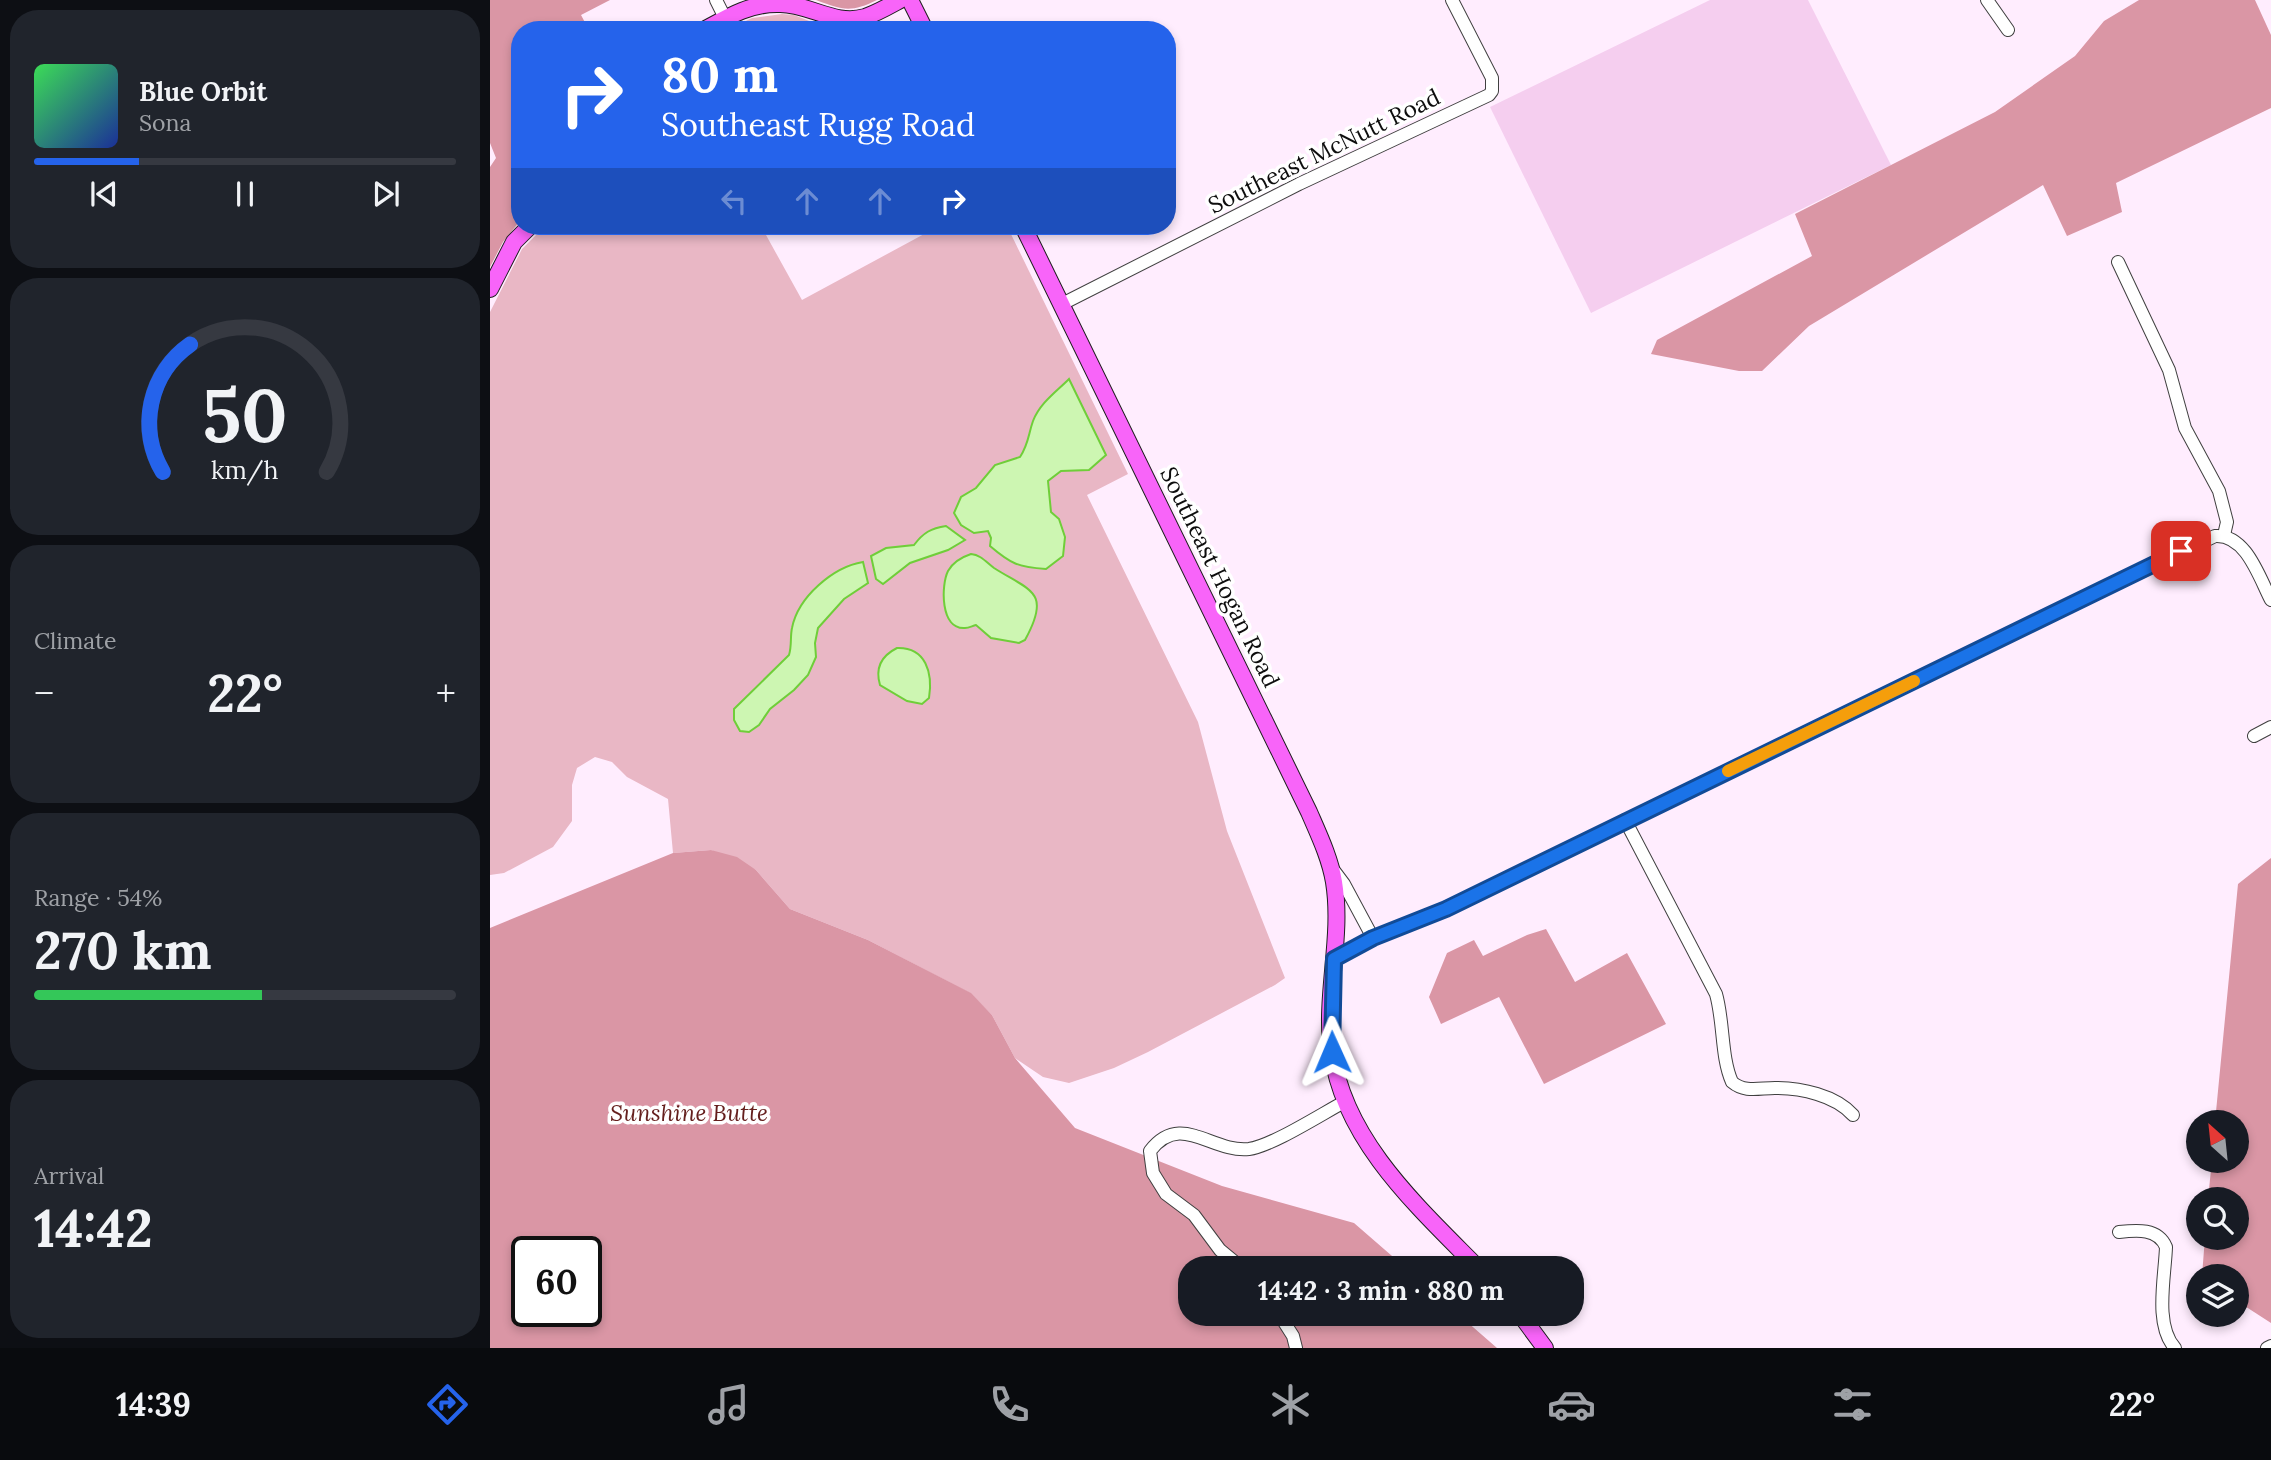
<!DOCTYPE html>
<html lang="en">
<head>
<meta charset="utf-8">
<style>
	body { margin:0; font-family:Lora,serif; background:#20242c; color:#f1f3f6; height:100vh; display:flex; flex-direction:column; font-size:26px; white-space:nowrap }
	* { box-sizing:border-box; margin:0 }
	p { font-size:23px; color:#9ea1a6 }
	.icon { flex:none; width:38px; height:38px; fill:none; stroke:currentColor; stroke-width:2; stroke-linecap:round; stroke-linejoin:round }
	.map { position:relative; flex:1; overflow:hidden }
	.details { display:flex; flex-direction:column; gap:10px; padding:10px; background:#0d0f14; width:490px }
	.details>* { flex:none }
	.banner { position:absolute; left:21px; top:21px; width:665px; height:214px; border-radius:28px; box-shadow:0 4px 10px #0003; background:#2563eb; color:#fff; overflow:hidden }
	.needle { width:46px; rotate:333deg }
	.tools { position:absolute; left:1696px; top:1110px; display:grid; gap:14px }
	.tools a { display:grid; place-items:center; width:63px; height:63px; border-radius:50%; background:#171b24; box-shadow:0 4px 10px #0003; font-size:35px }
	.speed { position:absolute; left:21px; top:1236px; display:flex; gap:14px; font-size:35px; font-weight:700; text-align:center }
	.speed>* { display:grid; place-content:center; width:91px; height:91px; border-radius:50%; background:#171b24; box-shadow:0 4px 10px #0003; line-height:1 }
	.speed .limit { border:4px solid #111; border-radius:10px; background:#fff; color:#111 }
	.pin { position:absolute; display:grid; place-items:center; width:60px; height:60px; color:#fff; margin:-30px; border-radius:14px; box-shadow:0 4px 10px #0006 }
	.me { position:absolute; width:77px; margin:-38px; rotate:359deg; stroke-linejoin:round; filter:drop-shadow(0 0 5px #0008) }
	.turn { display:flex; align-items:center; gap:24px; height:147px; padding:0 35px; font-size:32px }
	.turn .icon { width:91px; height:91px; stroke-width:2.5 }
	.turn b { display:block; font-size:49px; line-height:60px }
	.lanes { display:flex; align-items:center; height:66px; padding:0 35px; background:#0003; justify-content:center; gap:35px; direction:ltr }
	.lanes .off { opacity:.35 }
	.big { font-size:52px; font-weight:700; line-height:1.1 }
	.details .card { flex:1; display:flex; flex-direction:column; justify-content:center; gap:10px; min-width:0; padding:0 24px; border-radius:28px; background:#20242c }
	.details .dial { align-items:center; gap:0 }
	.dial svg { height:182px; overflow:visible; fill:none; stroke:#363941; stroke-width:7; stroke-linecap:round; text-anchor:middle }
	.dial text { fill:#f1f3f6; stroke:none }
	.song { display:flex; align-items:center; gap:21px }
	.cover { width:84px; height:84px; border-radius:10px; background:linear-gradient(135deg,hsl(130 70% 55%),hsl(230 70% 35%)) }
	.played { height:7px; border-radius:4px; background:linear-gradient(90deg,#2563eb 25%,#363941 25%) }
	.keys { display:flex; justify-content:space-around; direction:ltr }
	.heat { display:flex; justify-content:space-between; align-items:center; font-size:38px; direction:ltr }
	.charge { height:10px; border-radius:5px; background:linear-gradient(90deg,#34c759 54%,#363941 0) }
	.trip { position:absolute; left:688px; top:1256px; width:406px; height:70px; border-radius:28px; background:#171b24; box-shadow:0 4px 10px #0003; font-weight:700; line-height:70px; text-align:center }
	.tab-bar { display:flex; height:112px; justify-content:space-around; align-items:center; background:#090b0e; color:#9ea1a6 }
	.tab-bar .icon { width:49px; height:49px }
	.tab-bar .selected { color:#2563eb }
	.tab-bar b { font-size:32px; color:#f1f3f6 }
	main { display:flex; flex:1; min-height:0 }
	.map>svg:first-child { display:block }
</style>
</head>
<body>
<main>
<section class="details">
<div class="card">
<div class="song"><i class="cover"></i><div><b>Blue Orbit</b><p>Sona</p></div></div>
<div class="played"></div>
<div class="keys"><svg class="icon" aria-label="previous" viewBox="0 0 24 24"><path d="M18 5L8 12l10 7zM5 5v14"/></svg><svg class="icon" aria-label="pause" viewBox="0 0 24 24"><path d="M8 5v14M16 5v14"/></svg><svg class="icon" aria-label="next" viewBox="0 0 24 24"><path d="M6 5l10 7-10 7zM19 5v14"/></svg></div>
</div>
<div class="card dial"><svg viewBox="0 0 100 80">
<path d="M14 69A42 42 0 1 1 86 69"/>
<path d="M14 69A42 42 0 0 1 26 13" stroke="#2563eb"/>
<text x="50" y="56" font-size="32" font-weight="700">50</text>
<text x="50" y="72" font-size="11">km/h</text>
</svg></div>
<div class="card"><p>Climate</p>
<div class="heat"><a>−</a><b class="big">22°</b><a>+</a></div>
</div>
<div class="card"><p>Range · 54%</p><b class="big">270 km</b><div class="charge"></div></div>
<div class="card"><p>Arrival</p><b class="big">14:42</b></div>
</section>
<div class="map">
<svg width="1781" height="1348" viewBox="0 0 1781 1348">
	<rect width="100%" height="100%" fill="#ffedfe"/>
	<!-- farmland -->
	<path fill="#f5ceef" d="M1220,0h98l83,165 -300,148 -101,-206z"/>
	<!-- green -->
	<g fill="#e9b7c5">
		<path d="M292,14l12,1 38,15h-105l25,-12z"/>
		<path d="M55,226h216l41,74 137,-74h68l121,248 -41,21 111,227 29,109 58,147 -10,7 -127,67 -34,16 -45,15 -26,-6 -28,-19 -23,-43 -22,-22 -102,-53 -78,-31 -34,-39 -45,-20 -38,3 -5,-54 -41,-22 -15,-15 -17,-5 -18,11 -5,17v36l-19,26 -49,26 -14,2v-563l32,-63z"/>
	</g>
	<!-- forest -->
	<g fill="#da96a5" fill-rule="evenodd">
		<path d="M0,0h120l-29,15 8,15h-69v191l-17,21 -13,25v-100l6,-9 -6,-15z"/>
		<path d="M326,0h61c-26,13 -35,10 -61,0z"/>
		<path d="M1649,0h116l16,35v73l-155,75 6,29 -55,24 -24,-51 -234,141 -47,45h-23l-88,-17 6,-14 155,-84 -17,-42 200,-102 80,-56 29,-35z"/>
		<path d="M221,850l26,7 19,13 34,39 78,31 103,53 21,22 23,43 60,70 147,58 132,37 53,46h-217v45h268l39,34h-1007v-420l183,-75zM37,1251h59v60h-59z"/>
		<path d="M1781,858v465l-34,-22 -1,-25h-34l3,-39h31v-38h-28l4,-39h24v-38h-21l23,-238z"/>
		<path d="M1056,929l29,53 52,-29 39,71 -122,60 -45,-87 -58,27 -12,-27 18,-44 27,-13 9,16 44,-21z"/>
	</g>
	<!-- water -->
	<g fill="#cdf6b2" stroke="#6fce39" stroke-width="2">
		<path d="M579,379l37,76 -17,15 -28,1 -13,10 3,31 8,7 6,18 -2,19 -17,13c-28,-2 -35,-5 -56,-23l1,-8 -3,-7 -14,2 -13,-8 -7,-12 7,-16 15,-9 19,-23 25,-8c9,-14 8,-22 13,-36 7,-18 23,-29 36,-42z"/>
		<path d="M456,526l19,14 -17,10 -38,13 -27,21 -7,-5 -5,-23 15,-8 28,-3c9,-12 17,-17 32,-19z"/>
		<path d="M481,554c10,1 15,8 23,14 36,23 58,23 31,72l-6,3 -28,-5 -15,-13c-4,1 -7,3 -11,3 -25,2 -24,-43 -17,-57 5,-9 14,-14 23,-17z"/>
		<path d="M373,562l5,21 -24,16 -26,29 -3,15 1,14 -8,18 -14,15 -24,19 -11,16 -10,7 -9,-1 -6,-11v-11l55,-54c3,-10 1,-18 3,-27 6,-31 41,-61 71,-66z"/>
		<path d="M407,648c29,-1 36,25 32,50l-7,6 -15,-3 -27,-16c-5,-17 1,-29 17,-37z"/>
	</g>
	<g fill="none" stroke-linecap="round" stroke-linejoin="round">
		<!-- minor casing -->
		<g stroke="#404040" stroke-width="14">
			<g id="minor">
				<path d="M226,0l9,18"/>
				<path d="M1497,0l21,30"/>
				<path d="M1628,262l51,108 16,58 34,63 8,31 -3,13"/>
				<path d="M572,304l237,-120 190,-89 3,-4v-13l-40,-78"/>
				<path d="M1764,736l17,-9"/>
				<path d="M1135,820l91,174c8,28 5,64 16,88 13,11 27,6 43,6 26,0 60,7 78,27"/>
				<path d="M842,868l12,16 29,54"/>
				<path d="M844,959l39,-21 73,-29 769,-373c31,-2 44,41 56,64"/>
				<path d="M1629,1232c18,-2 39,-4 47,15 -1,30 -12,78 9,101"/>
				<path d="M753,1269l-23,-19 -26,-35 -28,-21 -13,-21 -3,-22c31,-40 61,2 99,-2 23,-3 74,-36 97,-48"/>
				<path d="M789,1314l14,22 3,12"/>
				<path d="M1777,1348l4,-2"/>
			</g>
		</g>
		<!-- major casing -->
		<g stroke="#1e1e1e" stroke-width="18">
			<g id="major">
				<path d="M420,0l15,30"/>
				<path d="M214,30c25,-14 47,-27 76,-26 30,0 55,22 85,13 12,-4 24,-11 35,-17"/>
				<path d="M533,226l286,586c10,23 21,46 25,70 9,56 -10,114 -2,170 12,89 87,156 147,217"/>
				<path d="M0,289l24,-47 16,-16"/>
				<path d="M1030,1314l25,34"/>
			</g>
		</g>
		<!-- minor -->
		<use href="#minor" stroke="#fff" stroke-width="12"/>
		<!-- major -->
		<use href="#major" stroke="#f864f9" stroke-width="16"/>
	</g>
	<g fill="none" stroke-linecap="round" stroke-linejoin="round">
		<!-- route casing -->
		<g stroke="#114b97" stroke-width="18">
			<path id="route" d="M842,1052l2,-93 39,-21 73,-29 735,-358"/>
		</g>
		<!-- route -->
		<use href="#route" stroke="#1a73e8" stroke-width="12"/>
		<!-- slow -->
		<path stroke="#f59e0b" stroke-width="12" d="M1238,771l186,-90"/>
	</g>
	<g text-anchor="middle" stroke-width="7" stroke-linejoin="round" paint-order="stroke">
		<!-- street labels -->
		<g font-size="23" fill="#0d0d0d" stroke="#fff">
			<text transform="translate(834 151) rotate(-26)" y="8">Southeast McNutt Road</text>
			<text transform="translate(730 577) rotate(64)" y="8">Southeast Hogan Road</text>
		</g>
		<!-- park labels -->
		<g font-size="23" font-style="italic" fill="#651f1d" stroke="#fff">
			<text x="199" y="1121">Sunshine Butte</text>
		</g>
	</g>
</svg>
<div class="tools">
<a><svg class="needle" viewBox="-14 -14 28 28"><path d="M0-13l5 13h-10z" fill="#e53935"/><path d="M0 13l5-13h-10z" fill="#9ea1a6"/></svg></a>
<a><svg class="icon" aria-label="search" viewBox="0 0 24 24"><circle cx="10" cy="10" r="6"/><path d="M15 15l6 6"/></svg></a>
<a><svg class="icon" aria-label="layers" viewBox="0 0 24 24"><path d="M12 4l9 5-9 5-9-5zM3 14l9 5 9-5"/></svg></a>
</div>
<div class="speed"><div class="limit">60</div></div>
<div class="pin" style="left:1691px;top:551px;background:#d93025"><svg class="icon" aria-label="arrive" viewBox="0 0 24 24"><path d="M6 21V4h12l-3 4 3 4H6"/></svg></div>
<svg class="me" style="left:842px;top:1052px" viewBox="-20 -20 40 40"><path d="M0-17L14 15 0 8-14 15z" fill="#1a73e8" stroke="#fff" stroke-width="4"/></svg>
<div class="trip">14:42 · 3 min · 880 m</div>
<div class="banner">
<div class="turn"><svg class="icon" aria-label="right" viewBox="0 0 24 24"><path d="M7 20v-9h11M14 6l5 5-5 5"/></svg><div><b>80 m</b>Southeast Rugg Road</div></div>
<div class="lanes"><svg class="icon off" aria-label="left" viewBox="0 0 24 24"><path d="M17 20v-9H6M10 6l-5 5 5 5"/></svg><svg class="icon off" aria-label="ahead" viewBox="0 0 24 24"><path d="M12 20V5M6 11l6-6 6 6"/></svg><svg class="icon off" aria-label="ahead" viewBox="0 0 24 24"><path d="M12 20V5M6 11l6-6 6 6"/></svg><svg class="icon" aria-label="right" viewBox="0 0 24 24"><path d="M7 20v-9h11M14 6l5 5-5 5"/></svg></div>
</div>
</div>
</main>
<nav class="tab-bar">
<b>14:39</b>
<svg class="icon selected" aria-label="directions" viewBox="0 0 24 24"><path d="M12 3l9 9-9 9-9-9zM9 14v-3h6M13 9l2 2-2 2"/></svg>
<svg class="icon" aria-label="music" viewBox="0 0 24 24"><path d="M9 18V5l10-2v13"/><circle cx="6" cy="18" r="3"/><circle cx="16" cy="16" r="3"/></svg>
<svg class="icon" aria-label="phone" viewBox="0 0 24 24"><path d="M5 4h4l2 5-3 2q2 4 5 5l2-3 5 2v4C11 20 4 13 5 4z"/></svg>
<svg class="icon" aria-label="climate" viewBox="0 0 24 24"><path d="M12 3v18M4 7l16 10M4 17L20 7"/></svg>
<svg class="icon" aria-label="car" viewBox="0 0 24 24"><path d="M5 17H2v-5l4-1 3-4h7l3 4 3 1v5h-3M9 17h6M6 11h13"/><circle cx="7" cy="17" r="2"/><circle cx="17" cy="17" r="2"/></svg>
<svg class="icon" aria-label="filters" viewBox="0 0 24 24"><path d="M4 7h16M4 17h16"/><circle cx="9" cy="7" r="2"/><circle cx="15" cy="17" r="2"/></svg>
<b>22°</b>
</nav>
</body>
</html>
